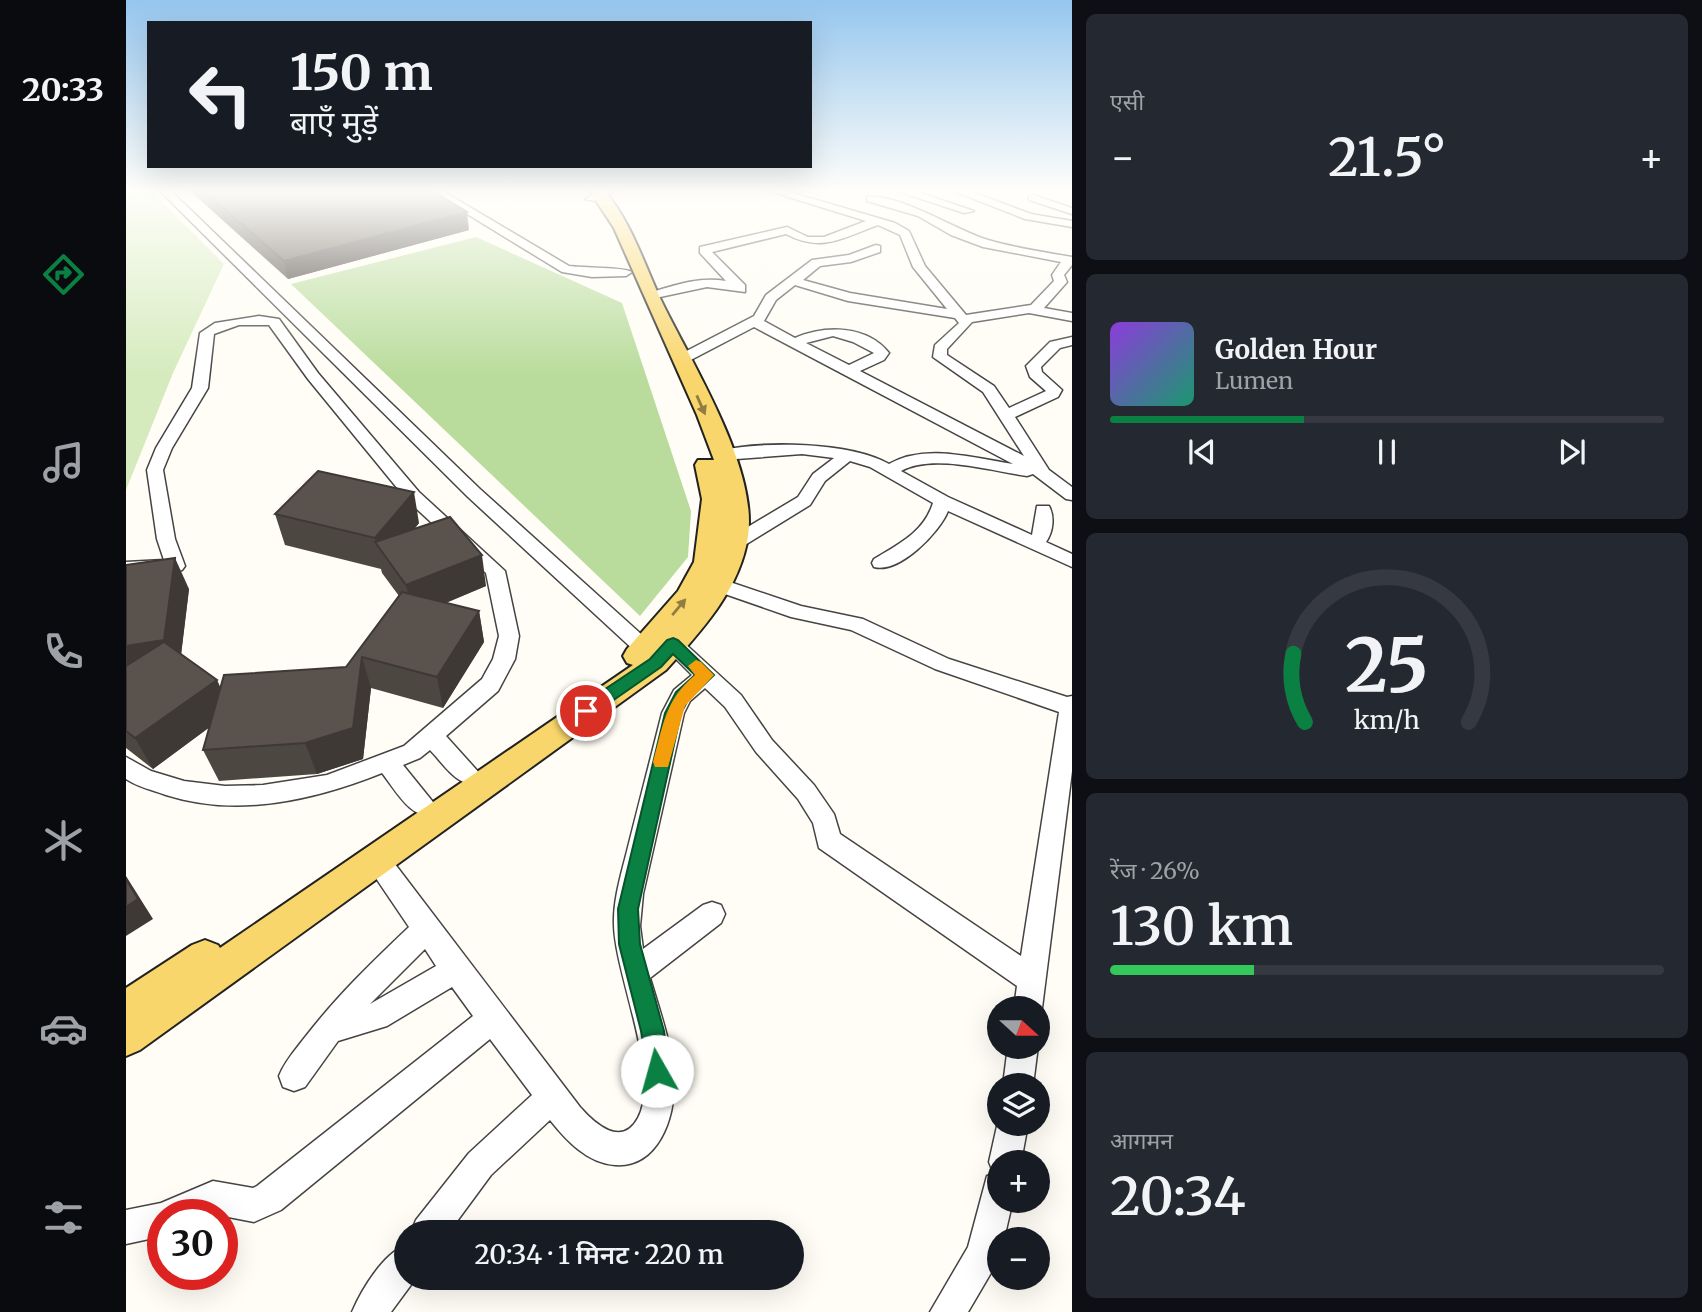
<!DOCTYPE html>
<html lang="hi">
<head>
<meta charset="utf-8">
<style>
	body { margin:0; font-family:Merriweather,"Noto Sans Devanagari",serif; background:#242831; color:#f1f3f6; height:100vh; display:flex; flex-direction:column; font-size:26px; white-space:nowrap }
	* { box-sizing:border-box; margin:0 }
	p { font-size:23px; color:#9ea1a6 }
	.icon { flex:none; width:38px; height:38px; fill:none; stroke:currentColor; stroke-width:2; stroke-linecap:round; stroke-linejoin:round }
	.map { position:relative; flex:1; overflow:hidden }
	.drawer { display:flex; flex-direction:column; gap:14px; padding:14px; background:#0d0f14; width:630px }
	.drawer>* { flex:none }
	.guide { position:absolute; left:21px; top:21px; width:665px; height:147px; border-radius:0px; box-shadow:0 7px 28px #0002; background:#171b24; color:#f1f3f6; overflow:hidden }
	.needle { width:46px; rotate:111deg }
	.tools { position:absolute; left:861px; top:996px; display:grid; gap:14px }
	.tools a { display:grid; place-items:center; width:63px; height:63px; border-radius:50%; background:#171b24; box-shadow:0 7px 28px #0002; font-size:35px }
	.speed { position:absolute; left:21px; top:1199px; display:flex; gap:14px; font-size:35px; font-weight:700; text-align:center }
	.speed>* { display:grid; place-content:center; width:91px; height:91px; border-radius:50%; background:#171b24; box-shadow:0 7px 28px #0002; line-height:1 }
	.speed .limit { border:10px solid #d22; background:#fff; color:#111 }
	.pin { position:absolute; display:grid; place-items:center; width:60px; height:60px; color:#fff; margin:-30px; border:4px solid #fff; border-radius:50%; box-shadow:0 2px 7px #0007 }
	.me { position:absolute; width:77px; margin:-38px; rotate:353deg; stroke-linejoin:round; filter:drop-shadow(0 0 5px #0008) }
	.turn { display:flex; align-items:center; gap:24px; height:147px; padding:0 28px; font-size:32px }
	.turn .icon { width:91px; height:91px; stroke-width:2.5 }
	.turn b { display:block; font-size:49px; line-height:60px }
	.big { font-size:52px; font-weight:600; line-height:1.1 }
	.drawer .card { flex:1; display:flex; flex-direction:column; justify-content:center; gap:10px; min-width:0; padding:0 24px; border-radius:10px; background:#242831 }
	.drawer .dial { align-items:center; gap:0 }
	.dial svg { height:182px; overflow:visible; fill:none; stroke:#363941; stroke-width:7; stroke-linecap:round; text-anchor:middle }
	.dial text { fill:#f1f3f6; stroke:none }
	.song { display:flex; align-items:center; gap:21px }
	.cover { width:84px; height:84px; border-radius:10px; background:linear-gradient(135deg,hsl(270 70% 55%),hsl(160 70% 35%)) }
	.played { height:7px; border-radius:4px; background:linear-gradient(90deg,#0b8043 35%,#363941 35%) }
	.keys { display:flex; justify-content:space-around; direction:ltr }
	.heat { display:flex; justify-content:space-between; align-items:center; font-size:38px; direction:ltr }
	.charge { height:10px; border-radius:5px; background:linear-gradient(90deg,#34c759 26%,#363941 0) }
	.trip { position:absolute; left:268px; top:1220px; width:410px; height:70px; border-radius:35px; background:#171b24; box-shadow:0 7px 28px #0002; font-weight:600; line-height:70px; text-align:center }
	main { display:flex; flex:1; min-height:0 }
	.menu { display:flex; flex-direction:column; width:126px; justify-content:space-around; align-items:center; background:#090b0e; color:#9ea1a6 }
	.menu .icon { width:49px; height:49px }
	.menu .current { color:#0b8043 }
	.menu b { font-size:32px; color:#f1f3f6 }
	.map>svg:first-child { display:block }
</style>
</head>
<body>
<main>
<nav class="menu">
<b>20:33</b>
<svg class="icon current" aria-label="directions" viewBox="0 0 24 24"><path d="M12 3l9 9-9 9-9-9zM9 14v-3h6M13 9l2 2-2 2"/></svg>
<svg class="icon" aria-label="music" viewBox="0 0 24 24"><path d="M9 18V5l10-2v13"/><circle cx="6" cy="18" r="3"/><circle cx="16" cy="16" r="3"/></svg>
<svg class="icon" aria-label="phone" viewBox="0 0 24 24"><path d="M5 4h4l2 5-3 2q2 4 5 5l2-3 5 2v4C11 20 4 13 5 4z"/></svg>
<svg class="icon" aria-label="climate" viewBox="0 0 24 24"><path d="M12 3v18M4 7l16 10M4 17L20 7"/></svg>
<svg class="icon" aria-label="car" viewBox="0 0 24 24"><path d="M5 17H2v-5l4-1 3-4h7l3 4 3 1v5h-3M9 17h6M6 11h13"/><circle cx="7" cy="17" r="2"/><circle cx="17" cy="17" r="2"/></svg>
<svg class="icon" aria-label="filters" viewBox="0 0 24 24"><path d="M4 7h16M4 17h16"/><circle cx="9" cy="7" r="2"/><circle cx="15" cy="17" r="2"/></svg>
</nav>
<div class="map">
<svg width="946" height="1312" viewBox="0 0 946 1312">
	<rect width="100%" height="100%" fill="#fffdf5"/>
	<!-- green -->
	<path fill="#d5ebbd" d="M0,190h24l74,74 -51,109 -47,117z"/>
	<!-- forest -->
	<path fill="#b9dc9c" d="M350,237l146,66 69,208 -3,46 -48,59 -349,-332z"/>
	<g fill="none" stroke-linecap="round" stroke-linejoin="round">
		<!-- minor casing -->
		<g stroke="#444" stroke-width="3">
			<g id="minor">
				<path d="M33,190h11l310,299 171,154 3,5 -3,5 -7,2 -7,-2 -169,-156z"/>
				<path d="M302,190h13l128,76c14,2 56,1 63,6l-6,4 -34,1 -30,-5z"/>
				<path d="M477,190h15l-24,11 -9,-2z"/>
				<path d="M640,190h17l112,33 14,8 16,35 41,49 65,-10 23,-24 -2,-6 9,-13 -78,-15 -32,-12 -33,-19 -51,-15v-4c32,-4 88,33 121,43 27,8 56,12 84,17v8l-8,10 3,7 -23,26 28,5v8l-43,-8 -57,9 -25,27v6l47,31 15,22 37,-17 -16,-14 -4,-11 24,-24 22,-5v8l-12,3 -19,19 1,5 20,18 -4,7 -43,20 34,53 23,17v13l-6,-1 -33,-25 -6,2c-35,-5 -95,-23 -126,-5l47,26 84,38 5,-29h12c6,11 4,26 -3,36l26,12v13l-124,-56c-8,21 -49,63 -74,56l-2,-4 2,-4c25,-15 50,-27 59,-56l-63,-36 -20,-6 -25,20 -15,24 -70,43h-14l-2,-4 2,-4 72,-43 15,-23 21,-16 -32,-4 -79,6 -6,-1 -2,-4 2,-4c44,-10 132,-10 172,13 37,-21 84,-6 124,0l-259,-137 -69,36h-10l-2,-3 2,-3 79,-41 12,-21 46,-35 37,-5 27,-10 4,1v6l-29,10 -31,4 -17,14 47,13 97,16 -34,-42 -13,-32 -22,-10c-36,13 -56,28 -92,9l-74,18 33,33v7l-38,-5 -61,13v-6c26,-8 53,-18 80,-13l-26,-28v-6l87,-20 21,10h16l42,-16zM669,285l53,16 107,17 4,5 -24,22 -2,12 50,35 41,64 -164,-85 24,-11 5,-7c-22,-28 -64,-28 -94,-15l-31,-17 12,-21zM707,336l20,6 21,11 -25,12 -43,-22z"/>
				<path d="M768,190h17l63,21 -10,2z"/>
				<path d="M825,190h16l64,24 41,7v6l-47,-8z"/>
				<path d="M907,195l39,13v6l-43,-14v-4z"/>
				<path d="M133,316l20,3 39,54 101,119 86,79 14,65 -4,23 -17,32 -52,45 36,40 -4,7c-20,6 -35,-20 -48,-33l-10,8 -17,7 34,42 -3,7c-22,8 -39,-25 -52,-41 -68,27 -144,45 -216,22 -14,-5 -28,-8 -40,-16v-22l25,14 33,10 41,5 38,-1 64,-10 77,-29 78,-67 11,-20 6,-23 -13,-63 -79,-73 -99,-121 -39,-54h-30l-25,9 -6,54 -36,60 -9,22 12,69 10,27 -3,4 -7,2 -49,2v-12l38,-2 -7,-21 -10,-69 9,-22 36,-60 8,-55 15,-10z"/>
				<path d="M577,573l98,33 62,13 86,40 118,38 5,-1v75l-30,237 -4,10v-10h-24l3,-22 -198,-138 -6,-25 -15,-24 -42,-47 -31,-45 -20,-19 -15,13 -6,12 -41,181 -3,32 3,23 60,-44 9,-3 9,3 4,9 -4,9 -71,55c10,34 23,69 24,105 1,35 -16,85 -59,82 -28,-2 -49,-25 -65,-45l-59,55 -42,57h-38l5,-12 53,-67 63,-58 -42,-56 -209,171 -27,12 -41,-8h-50v22l-37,8v-34l35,-7 52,-22 40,7 4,-2 216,-170 -21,-29 -65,39 -49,15 -33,46 -11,4 -11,-4 -4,-11c6,-15 17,-27 27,-40 31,-40 66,-74 103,-109l-46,-68 4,-8 9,-3 9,3 195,256c15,17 42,41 58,11 23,-42 -23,-144 -24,-193 -1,-26 8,-53 14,-78 11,-45 23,-89 34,-134l12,-23 18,-15 -26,-26 -3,-5 3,-5 7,-2 7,2 61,56 31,45 42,45 20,29 6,20 181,122 38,-244 -124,-43 -84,-39 -60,-13 -95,-33 -3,-5 3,-5zM299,949l11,17 -66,38z"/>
				<path d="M882,1046h30l-5,39h-30z"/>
				<path d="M873,1117v7h29l-7,38h-22v38h14l-9,39h-5v17l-4,10 -27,46h-38l38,-65 19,-71 7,-2 -5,-12z"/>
				<path d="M280,1245v33h10l-25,34h-39c10,-23 31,-58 54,-67z"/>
			</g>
		</g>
		<!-- major casing -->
		<g stroke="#222" stroke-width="4">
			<path id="major" d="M463,190h15c27,32 39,71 56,108 30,63 98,168 88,238 -8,54 -47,95 -82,134l-526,380 -14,6v-68l66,-43 13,-5 13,5 2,3 413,-283 -6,-2 -4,-7 4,-7 51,-58 16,-29 8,-63 -7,-34 3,-5h16l-17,-45 -83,-187z"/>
		</g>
		<!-- minor -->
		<use href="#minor" fill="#fff" fill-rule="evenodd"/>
		<!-- major -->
		<use href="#major" fill="#f9d66b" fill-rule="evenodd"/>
	</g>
	<!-- wall -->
	<g fill="#4d4742">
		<path d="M63,190h242l38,40 -181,49z"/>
		<path d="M665,190h18l-6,3z"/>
		<path d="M149,514l144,9 -4,5 71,58 -40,17 33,8 5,31 -41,66 -72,-20 -8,71 -46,15 -98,7 -16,-31 7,-23 -57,42 -27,-21v-183l63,24 -8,65 36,26 3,8 126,-21 53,-71 -17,-23 -1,-4 -96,-24z"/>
	</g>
	<!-- shaded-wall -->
	<g fill="#3f3936">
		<path d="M341,212l2,18 -181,49 -4,-18z"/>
		<path d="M288,492l5,31 -30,38 -13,-18 -1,-5z"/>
		<path d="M356,555l4,31 -73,30 -7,-31z"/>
		<path d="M49,558l14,31 -10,83 -53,8v-34z"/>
		<path d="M353,611l5,31 -41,66 -6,-31z"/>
		<path d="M236,657l9,31 -8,71 -46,15 -12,-31z"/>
		<path d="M91,680l14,31 -78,58 -18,-31z"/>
		<path d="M0,876l27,43 -27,17z"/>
	</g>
	<!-- building -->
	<g fill="#5a524d" stroke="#3f3936" stroke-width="2">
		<path d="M77,190h228l36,22 -183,49z"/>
		<path d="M192,471l96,21 -39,46 -100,-24z"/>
		<path d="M324,517l32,38 -76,30 -31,-43z"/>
		<path d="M49,558l-11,82 -38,6v-81z"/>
		<path d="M276,592l77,19 -42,66 -75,-20 -9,71 -48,15 -102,7 21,-75 122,-8z"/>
		<path d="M38,642l53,38 -82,58 -9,-7v-65z"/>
		<path d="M0,879l12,20 -12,8z"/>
	</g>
	<!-- one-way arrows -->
	<defs><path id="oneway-solid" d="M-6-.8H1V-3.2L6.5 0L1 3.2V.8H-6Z" transform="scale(1.75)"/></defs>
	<g fill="#917d42">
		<use href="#oneway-solid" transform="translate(575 405) rotate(66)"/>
		<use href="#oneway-solid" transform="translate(553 607) rotate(-50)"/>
	</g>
	<!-- sky -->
	<linearGradient id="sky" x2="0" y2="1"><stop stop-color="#95c6ee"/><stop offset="0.51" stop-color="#fffefa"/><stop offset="1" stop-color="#fffefa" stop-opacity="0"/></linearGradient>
	<rect width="946" height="374" fill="url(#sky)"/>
	<!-- route -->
	<path fill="#0b8043" stroke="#07532c" stroke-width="2" d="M547,638l5,2 36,35 -26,25 -7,13 -43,196 2,35 24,87 5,40 -4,8 -8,4 -8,-4 -8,-48 -22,-87 -1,-35 47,-196 11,-21 19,-17 -22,-21 -12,13 -69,48h-12l-2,-4 2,-5 70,-47 17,-19z"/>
	<!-- slow -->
	<path fill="#f59e0b" d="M570,660l5,2 13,13 -29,31 -17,61h-13l-2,-5c10,-36 12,-62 42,-87l-7,-9z"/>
</svg>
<div class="tools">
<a><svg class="needle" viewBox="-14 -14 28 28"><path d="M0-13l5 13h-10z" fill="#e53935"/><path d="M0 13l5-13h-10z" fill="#9ea1a6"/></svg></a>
<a><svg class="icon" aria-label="layers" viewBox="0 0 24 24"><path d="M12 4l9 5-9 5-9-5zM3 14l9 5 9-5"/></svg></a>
<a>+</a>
<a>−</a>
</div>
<div class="speed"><div class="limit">30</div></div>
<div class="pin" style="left:460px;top:711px;background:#d93025"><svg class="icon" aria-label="arrive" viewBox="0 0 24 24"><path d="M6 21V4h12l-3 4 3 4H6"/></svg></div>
<svg class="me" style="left:531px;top:1071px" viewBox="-20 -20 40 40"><circle r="19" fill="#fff"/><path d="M0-13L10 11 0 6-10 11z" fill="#0b8043"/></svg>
<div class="trip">20:34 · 1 मिनट · 220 m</div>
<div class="guide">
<div class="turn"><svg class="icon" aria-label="left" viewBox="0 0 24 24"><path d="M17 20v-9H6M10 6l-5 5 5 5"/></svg><div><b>150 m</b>बाएँ मुड़ें</div></div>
</div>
</div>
<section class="drawer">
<div class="card"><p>एसी</p>
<div class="heat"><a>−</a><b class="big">21.5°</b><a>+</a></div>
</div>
<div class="card">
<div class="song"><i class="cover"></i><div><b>Golden Hour</b><p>Lumen</p></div></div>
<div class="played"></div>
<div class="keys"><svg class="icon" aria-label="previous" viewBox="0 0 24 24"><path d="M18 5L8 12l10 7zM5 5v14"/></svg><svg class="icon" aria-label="pause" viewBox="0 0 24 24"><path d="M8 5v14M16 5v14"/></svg><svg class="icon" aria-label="next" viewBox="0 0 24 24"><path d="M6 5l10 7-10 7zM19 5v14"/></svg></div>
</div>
<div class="card dial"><svg viewBox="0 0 100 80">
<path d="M14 69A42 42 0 1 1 86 69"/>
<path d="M14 69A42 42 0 0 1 9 39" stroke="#0b8043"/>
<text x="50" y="56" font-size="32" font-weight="700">25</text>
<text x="50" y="72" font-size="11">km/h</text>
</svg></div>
<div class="card"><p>रेंज · 26%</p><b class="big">130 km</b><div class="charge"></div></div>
<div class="card"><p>आगमन</p><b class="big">20:34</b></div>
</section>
</main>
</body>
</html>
